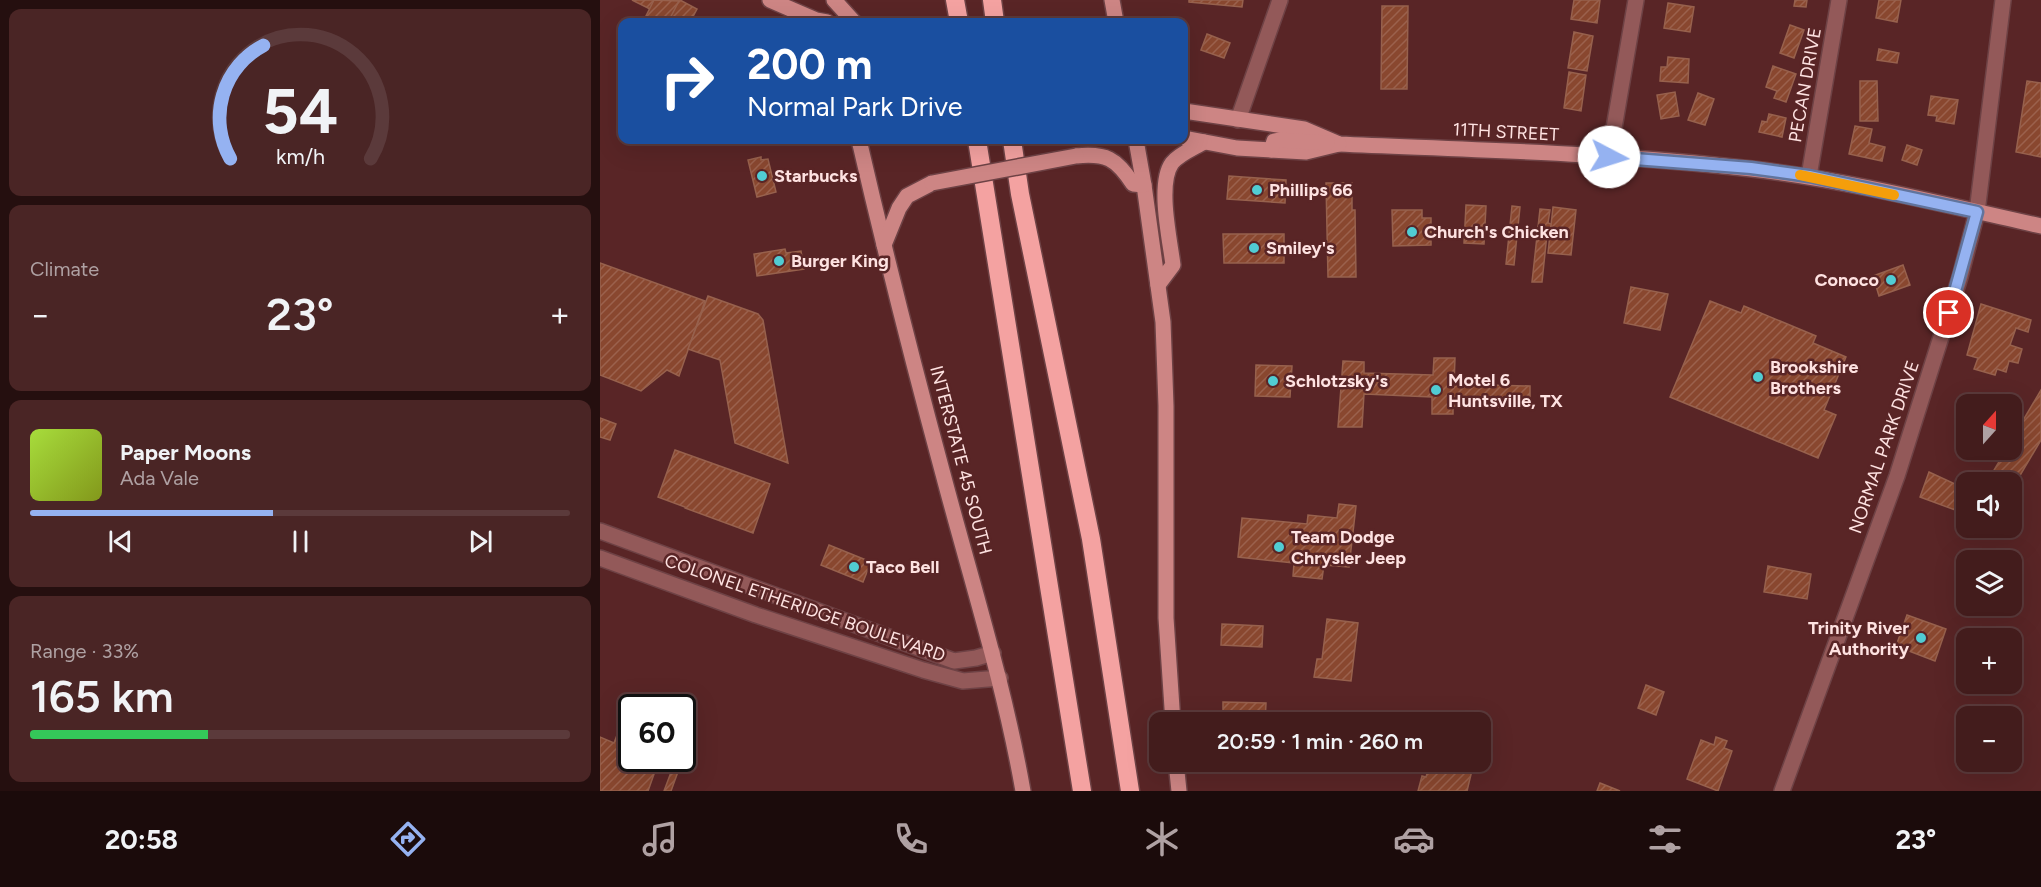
<!DOCTYPE html>
<html lang="en">
<head>
<meta charset="utf-8">
<style>
	body { margin:0; font-family:Figtree,sans-serif; background:#4a2525; color:#f1f3f6; height:100vh; display:flex; flex-direction:column; font-size:22px; white-space:nowrap }
	* { box-sizing:border-box; margin:0 }
	p { font-size:20px; color:#afa1a3 }
	.icon { flex:none; width:33px; height:33px; fill:none; stroke:currentColor; stroke-width:2; stroke-linecap:round; stroke-linejoin:round }
	.map { position:relative; flex:1; overflow:hidden }
	.side { display:flex; flex-direction:column; gap:9px; padding:9px; background:#250f0f; width:600px }
	.side>* { flex:none }
	.top-card { position:absolute; left:18px; top:18px; width:570px; height:126px; border-radius:12px; box-shadow:0 6px 24px #0002,0 0 0 2px #5b3a3b; background:#1a4fa0; color:#fff; overflow:hidden }
	.needle { width:39px; rotate:21deg }
	.buttons { position:absolute; left:1356px; top:394px; display:grid; gap:12px }
	.buttons a { display:grid; place-items:center; width:66px; height:66px; border-radius:12px; background:#431c1c; box-shadow:0 6px 24px #0002,0 0 0 2px #5b3a3b; font-size:30px }
	.speed { position:absolute; left:18px; top:694px; display:flex; gap:12px; font-size:30px; font-weight:700; text-align:center }
	.speed>* { display:grid; place-content:center; width:78px; height:78px; border-radius:50%; background:#431c1c; box-shadow:0 6px 24px #0002,0 0 0 2px #5b3a3b; line-height:1 }
	.speed .limit { border:3px solid #111; border-radius:9px; background:#fff; color:#111 }
	.pin { position:absolute; display:grid; place-items:center; width:51px; height:51px; color:#fff; margin:-26px; border:3px solid #fff; border-radius:50%; box-shadow:0 2px 6px #0007 }
	.me { position:absolute; width:66px; margin:-33px; rotate:95deg; stroke-linejoin:round; filter:drop-shadow(0 0 4px #0008) }
	.turn { display:flex; align-items:center; gap:21px; height:126px; padding:0 30px; font-size:27px }
	.turn .icon { width:78px; height:78px; stroke-width:2.5 }
	.turn b { display:block; font-size:42px; line-height:51px }
	.big { font-size:45px; font-weight:600; line-height:1.1 }
	.side .tile { flex:1; display:flex; flex-direction:column; justify-content:center; gap:9px; min-width:0; padding:0 21px; border-radius:12px; background:#4a2525 }
	.side .dial { align-items:center; gap:0 }
	.dial svg { height:156px; overflow:visible; fill:none; stroke:#5b3a3b; stroke-width:7; stroke-linecap:round; text-anchor:middle }
	.dial text { fill:#f1f3f6; stroke:none }
	.song { display:flex; align-items:center; gap:18px }
	.cover { width:72px; height:72px; border-radius:9px; background:linear-gradient(135deg,hsl(80 70% 55%),hsl(70 70% 35%)) }
	.played { height:6px; border-radius:3px; background:linear-gradient(90deg,#95b2f1 45%,#5b3a3b 45%) }
	.keys { display:flex; justify-content:space-around; direction:ltr }
	.heat { display:flex; justify-content:space-between; align-items:center; font-size:33px; direction:ltr }
	.charge { height:9px; border-radius:4px; background:linear-gradient(90deg,#34c759 33%,#5b3a3b 0) }
	.trip { position:absolute; left:549px; top:712px; width:342px; height:60px; border-radius:12px; background:#431c1c; box-shadow:0 6px 24px #0002,0 0 0 2px #5b3a3b; font-weight:600; line-height:60px; text-align:center }
	.tabs { display:flex; height:96px; justify-content:space-around; align-items:center; background:#1b0b0b; color:#afa1a3 }
	.tabs .icon { width:42px; height:42px }
	.tabs .active { color:#95b2f1 }
	.tabs b { font-size:27px; color:#f1f3f6 }
	main { display:flex; flex:1; min-height:0 }
	.map>svg:first-child { display:block }
</style>
</head>
<body>
<main>
<section class="side">
<div class="tile dial"><svg viewBox="0 0 100 80">
<path d="M14 69A42 42 0 1 1 86 69"/>
<path d="M14 69A42 42 0 0 1 31 11" stroke="#95b2f1"/>
<text x="50" y="56" font-size="32" font-weight="700">54</text>
<text x="50" y="72" font-size="11">km/h</text>
</svg></div>
<div class="tile"><p>Climate</p>
<div class="heat"><a>−</a><b class="big">23°</b><a>+</a></div>
</div>
<div class="tile">
<div class="song"><i class="cover"></i><div><b>Paper Moons</b><p>Ada Vale</p></div></div>
<div class="played"></div>
<div class="keys"><svg class="icon" aria-label="previous" viewBox="0 0 24 24"><path d="M18 5L8 12l10 7zM5 5v14"/></svg><svg class="icon" aria-label="pause" viewBox="0 0 24 24"><path d="M8 5v14M16 5v14"/></svg><svg class="icon" aria-label="next" viewBox="0 0 24 24"><path d="M6 5l10 7-10 7zM19 5v14"/></svg></div>
</div>
<div class="tile"><p>Range · 33%</p><b class="big">165 km</b><div class="charge"></div></div>
</section>
<div class="map">
<svg width="1441" height="791" viewBox="0 0 1441 791">
	<defs>
		<pattern id="building-hatch" width="6" height="6" patternUnits="userSpaceOnUse" patternTransform="scale(1.5)"><rect width="6" height="6" fill="#89472f"/><path d="M-1 1l2-2M0 6l6-6M5 7l2-2" fill="none" stroke="#9b614d"/></pattern>
	</defs>
	<rect width="100%" height="100%" fill="#592526"/>
	<!-- building -->
	<g fill="url(#building-hatch)" stroke="#97614d" stroke-width="1.5">
		<path d="M32,0h48l17,9 -7,13h-14z"/>
		<path d="M54,0l25,1 -11,21h-14l-9,-4z"/>
		<path d="M589,0h54l-1,7 -53,-5z"/>
		<path d="M974,0h26l-3,23 -26,-4z"/>
		<path d="M1195,0h12l-1,7 -12,-1z"/>
		<path d="M1279,0h22l-4,22 -21,-4z"/>
		<path d="M1068,3l26,4 -4,25 -26,-4z"/>
		<path d="M782,6h26l-1,83h-26z"/>
		<path d="M1190,25l14,5 -10,28 -14,-5z"/>
		<path d="M974,32l19,4 -6,35 -19,-3z"/>
		<path d="M607,34l23,9 -6,15 -23,-8z"/>
		<path d="M1279,49l20,4 -2,10 -20,-3z"/>
		<path d="M1068,57l21,2 -1,24 -28,-2 1,-14h6z"/>
		<path d="M1173,66l23,8 -10,28 -12,-4 3,-7 -11,-4z"/>
		<path d="M969,72l17,3 -5,36 -17,-3z"/>
		<path d="M1260,81h17l1,40h-18z"/>
		<path d="M1427,81l14,2v74l-25,-5z"/>
		<path d="M1075,92l4,24 -18,3 -4,-24z"/>
		<path d="M1098,93l16,6 -9,26 -17,-5z"/>
		<path d="M1331,96l27,4 -4,24 -18,-3 1,-5 -9,-1z"/>
		<path d="M1169,114l17,4 -4,19 -23,-5 3,-11 5,1z"/>
		<path d="M1255,126l17,3 -3,14 16,4 -3,14 -33,-7z"/>
		<path d="M1307,145l15,5 -5,15 -15,-5z"/>
		<path d="M161,157v3l7,-1 8,33 -19,5 -9,-37z"/>
		<path d="M629,176l57,4 -1,23 -58,-4z"/>
		<path d="M726,183h26v27h3l1,67h-28z"/>
		<path d="M866,205l20,1 -2,38 -20,-1z"/>
		<path d="M912,206l8,1 -6,58 -8,-1z"/>
		<path d="M953,207l23,3 -5,45 -23,-2z"/>
		<path d="M940,209l10,1 -2,13 3,1 -1,10h-3l-5,48h-10z"/>
		<path d="M792,210h30v8h9v27l-38,1z"/>
		<path d="M623,234h61v29h-60z"/>
		<path d="M185,249l1,4 15,-2 3,18 -47,7 -3,-22z"/>
		<path d="M0,263l105,38 -26,75 -12,-6 -26,21 -41,-16z"/>
		<path d="M1303,265l7,20 -31,11 -6,-20z"/>
		<path d="M1031,287l37,7 -8,36 -36,-7z"/>
		<path d="M108,296l50,18 5,6 25,143 -53,-20 -15,-83 -32,-11z"/>
		<path d="M1110,301l31,12 3,-7 72,30 -3,7 33,14 -22,53 12,5 -18,43 -148,-61z"/>
		<path d="M1381,304l50,16 -3,12 -12,-4 -6,17 12,4 -4,14 -9,-2 -3,11 -9,-3 -2,6 -21,-6 4,-11 -11,-3z"/>
		<path d="M834,358h21l-1,26 76,2v22l-77,-2v8h-21v-17l-68,-3 -2,33h-24l5,-66 21,1v11l69,2z"/>
		<path d="M656,365l36,1 -2,31 -35,-1z"/>
		<path d="M1441,390v50l-29,49v-6h-24l-1,-1 19,-32h6v-11z"/>
		<path d="M0,418l16,6 -6,16 -10,-3z"/>
		<path d="M75,450l95,34 -17,49 -68,-25v-1l-27,-10z"/>
		<path d="M1329,472l28,13 2,-5 7,3v31l-46,-17z"/>
		<path d="M739,504l17,2 -7,61 -25,-2 -2,14 -29,-3 1,-13 -56,-6 4,-39 65,6 1,-9 29,3z"/>
		<path d="M229,545l42,17 -8,20 -42,-17z"/>
		<path d="M1168,566l43,8 -4,25 -43,-7z"/>
		<path d="M1307,615l39,14 -11,32 -39,-15z"/>
		<path d="M727,619l31,4 -7,58 -37,-4 3,-18h5z"/>
		<path d="M622,624l41,2 -1,21 -41,-2z"/>
		<path d="M1046,685l18,7 -8,23 -18,-7z"/>
		<path d="M30,701l19,7h-17v51l27,1 -11,31h-48v-54l14,6z"/>
		<path d="M623,702l43,1 -1,20h-42z"/>
		<path d="M89,723l6,2 -24,66h-7l12,-32h6v-18z"/>
		<path d="M1116,737l11,4 -3,7 8,3 -14,40 -31,-12 14,-39 13,5z"/>
		<path d="M834,762h40l-7,29h-49l4,-15 4,1 4,-14 3,1z"/>
		<path d="M1000,783l20,8h-23z"/>
	</g>
	<g fill="none" stroke-linecap="round" stroke-linejoin="round">
		<!-- minor casing -->
		<g stroke="#6e4245" stroke-width="18">
			<g id="minor">
				<path d="M638,120l42,-120"/>
				<path d="M1009,157l27,-157"/>
				<path d="M1209,176l30,-176"/>
				<path d="M0,531l354,130 22,-3 17,-5"/>
				<path d="M0,558l156,57 167,55 40,11 37,-3"/>
				<path d="M1182,791l115,-315 63,-199 17,-65 26,-212"/>
			</g>
		</g>
		<!-- major casing -->
		<g stroke="#6e4245" stroke-width="18">
			<g id="major">
				<path d="M170,0l46,20 11,2"/>
				<path d="M234,0l20,22"/>
				<path d="M512,0l4,22"/>
				<path d="M584,111l120,18 35,15c137,6 276,9 413,25 96,11 194,36 289,57"/>
				<path d="M584,138l53,10 69,4 33,-8"/>
				<path d="M259,140c26,112 54,223 84,334 28,106 61,209 80,317"/>
				<path d="M536,140l8,45 19,137 3,84v212l7,105"/>
				<path d="M671,150l3,-9 5,-1 48,3"/>
				<path d="M476,156c30,-3 40,2 57,28l11,1"/>
				<path d="M284,245l15,-37 8,-12 25,-13"/>
				<path d="M558,285l15,-20c-3,-25 -16,-81 -1,-102 7,-9 22,-15 32,-21"/>
				<path d="M576,762l3,29"/>
			</g>
		</g>
		<!-- highway casing -->
		<g stroke="#6e4245" stroke-width="21">
			<g id="highway">
				<path d="M355,0l4,22"/>
				<path d="M392,0l3,22"/>
				<path d="M377,140l105,651"/>
				<path d="M412,140l8,54 71,345 39,252"/>
			</g>
		</g>
		<!-- minor -->
		<use href="#minor" stroke="#935959" stroke-width="15"/>
		<!-- major -->
		<use href="#major" stroke="#cd8584" stroke-width="15"/>
		<!-- highway -->
		<use href="#highway" stroke="#f4a2a1" stroke-width="18"/>
		<!-- major-bridge casing -->
		<g stroke="#6e4245" stroke-width="18" stroke-linecap="butt">
			<path id="major-bridge" d="M332,183l144,-27"/>
		</g>
		<!-- major-bridge -->
		<use href="#major-bridge" stroke="#cd8584" stroke-width="15"/>
	</g>
	<g fill="none" stroke-linecap="round" stroke-linejoin="round">
		<!-- route casing -->
		<g stroke="#61749d" stroke-width="15">
			<path id="route" d="M1009,157l142,11 58,8 168,36 -28,101"/>
		</g>
		<!-- route -->
		<use href="#route" stroke="#95b2f1" stroke-width="10"/>
		<!-- slow -->
		<path stroke="#f59e0b" stroke-width="10" d="M1200,175l94,20"/>
	</g>
	<!-- markers -->
	<g fill="#51ccd3" stroke="#592526" stroke-width="2">
		<circle cx="162" cy="176" r="6"/>
		<circle cx="657" cy="190" r="6"/>
		<circle cx="812" cy="232" r="6"/>
		<circle cx="654" cy="248" r="6"/>
		<circle cx="179" cy="261" r="6"/>
		<circle cx="1291" cy="280" r="6"/>
		<circle cx="1158" cy="377" r="6"/>
		<circle cx="673" cy="381" r="6"/>
		<circle cx="836" cy="390" r="6"/>
		<circle cx="679" cy="547" r="6"/>
		<circle cx="254" cy="567" r="6"/>
		<circle cx="1321" cy="638" r="6"/>
	</g>
	<g text-anchor="middle" stroke-width="5" stroke-linejoin="round" paint-order="stroke">
		<!-- street labels -->
		<g font-size="18" fill="#fee2e1" stroke="#592526">
			<text transform="translate(1205 85) rotate(-80)" y="6">PECAN DRIVE</text>
			<text transform="translate(906 132) rotate(3)" y="6">11TH STREET</text>
			<text transform="translate(1284 447) rotate(-71)" y="6">NORMAL PARK DRIVE</text>
			<text transform="translate(361 460) rotate(75)" y="6">INTERSTATE 45 SOUTH</text>
			<text transform="translate(205 608) rotate(19)" y="6">COLONEL ETHERIDGE BOULEVARD</text>
		</g>
		<!-- poi labels -->
		<g font-size="18" font-weight="bold" fill="#fee2e1" stroke="#592526" text-anchor="start">
			<text x="174" y="182">Starbucks</text>
			<text x="669" y="196">Phillips 66</text>
			<text x="824" y="238">Church's Chicken</text>
			<text x="666" y="254">Smiley's</text>
			<text x="191" y="267">Burger King</text>
			<text x="1279" y="286" text-anchor="end">Conoco</text>
			<text x="1170" y="373">Brookshire<tspan x="1170" dy="21">Brothers</tspan></text>
			<text x="848" y="386">Motel 6<tspan x="848" dy="21">Huntsville, TX</tspan></text>
			<text x="685" y="387">Schlotzsky's</text>
			<text x="691" y="543">Team Dodge<tspan x="691" dy="21">Chrysler Jeep</tspan></text>
			<text x="266" y="573">Taco Bell</text>
			<text x="1309" y="634" text-anchor="end">Trinity River<tspan x="1309" dy="21">Authority</tspan></text>
		</g>
	</g>
</svg>
<div class="buttons">
<a><svg class="needle" viewBox="-14 -14 28 28"><path d="M0-13l5 13h-10z" fill="#e53935"/><path d="M0 13l5-13h-10z" fill="#afa1a3"/></svg></a>
<a><svg class="icon" aria-label="sound" viewBox="0 0 24 24"><path d="M4 9h4l5-4v14l-5-4H4zM17 9q2 3 0 6"/></svg></a>
<a><svg class="icon" aria-label="layers" viewBox="0 0 24 24"><path d="M12 4l9 5-9 5-9-5zM3 14l9 5 9-5"/></svg></a>
<a>+</a>
<a>−</a>
</div>
<div class="speed"><div class="limit">60</div></div>
<div class="pin" style="left:1349px;top:313px;background:#d93025"><svg class="icon" aria-label="arrive" viewBox="0 0 24 24"><path d="M6 21V4h12l-3 4 3 4H6"/></svg></div>
<svg class="me" style="left:1009px;top:157px" viewBox="-20 -20 40 40"><circle r="19" fill="#fff"/><path d="M0-13L10 11 0 6-10 11z" fill="#95b2f1"/></svg>
<div class="trip">20:59 · 1 min · 260 m</div>
<div class="top-card">
<div class="turn"><svg class="icon" aria-label="right" viewBox="0 0 24 24"><path d="M7 20v-9h11M14 6l5 5-5 5"/></svg><div><b>200 m</b>Normal Park Drive</div></div>
</div>
</div>
</main>
<nav class="tabs">
<b>20:58</b>
<svg class="icon active" aria-label="directions" viewBox="0 0 24 24"><path d="M12 3l9 9-9 9-9-9zM9 14v-3h6M13 9l2 2-2 2"/></svg>
<svg class="icon" aria-label="music" viewBox="0 0 24 24"><path d="M9 18V5l10-2v13"/><circle cx="6" cy="18" r="3"/><circle cx="16" cy="16" r="3"/></svg>
<svg class="icon" aria-label="phone" viewBox="0 0 24 24"><path d="M5 4h4l2 5-3 2q2 4 5 5l2-3 5 2v4C11 20 4 13 5 4z"/></svg>
<svg class="icon" aria-label="climate" viewBox="0 0 24 24"><path d="M12 3v18M4 7l16 10M4 17L20 7"/></svg>
<svg class="icon" aria-label="car" viewBox="0 0 24 24"><path d="M5 17H2v-5l4-1 3-4h7l3 4 3 1v5h-3M9 17h6M6 11h13"/><circle cx="7" cy="17" r="2"/><circle cx="17" cy="17" r="2"/></svg>
<svg class="icon" aria-label="filters" viewBox="0 0 24 24"><path d="M4 7h16M4 17h16"/><circle cx="9" cy="7" r="2"/><circle cx="15" cy="17" r="2"/></svg>
<b>23°</b>
</nav>
</body>
</html>
